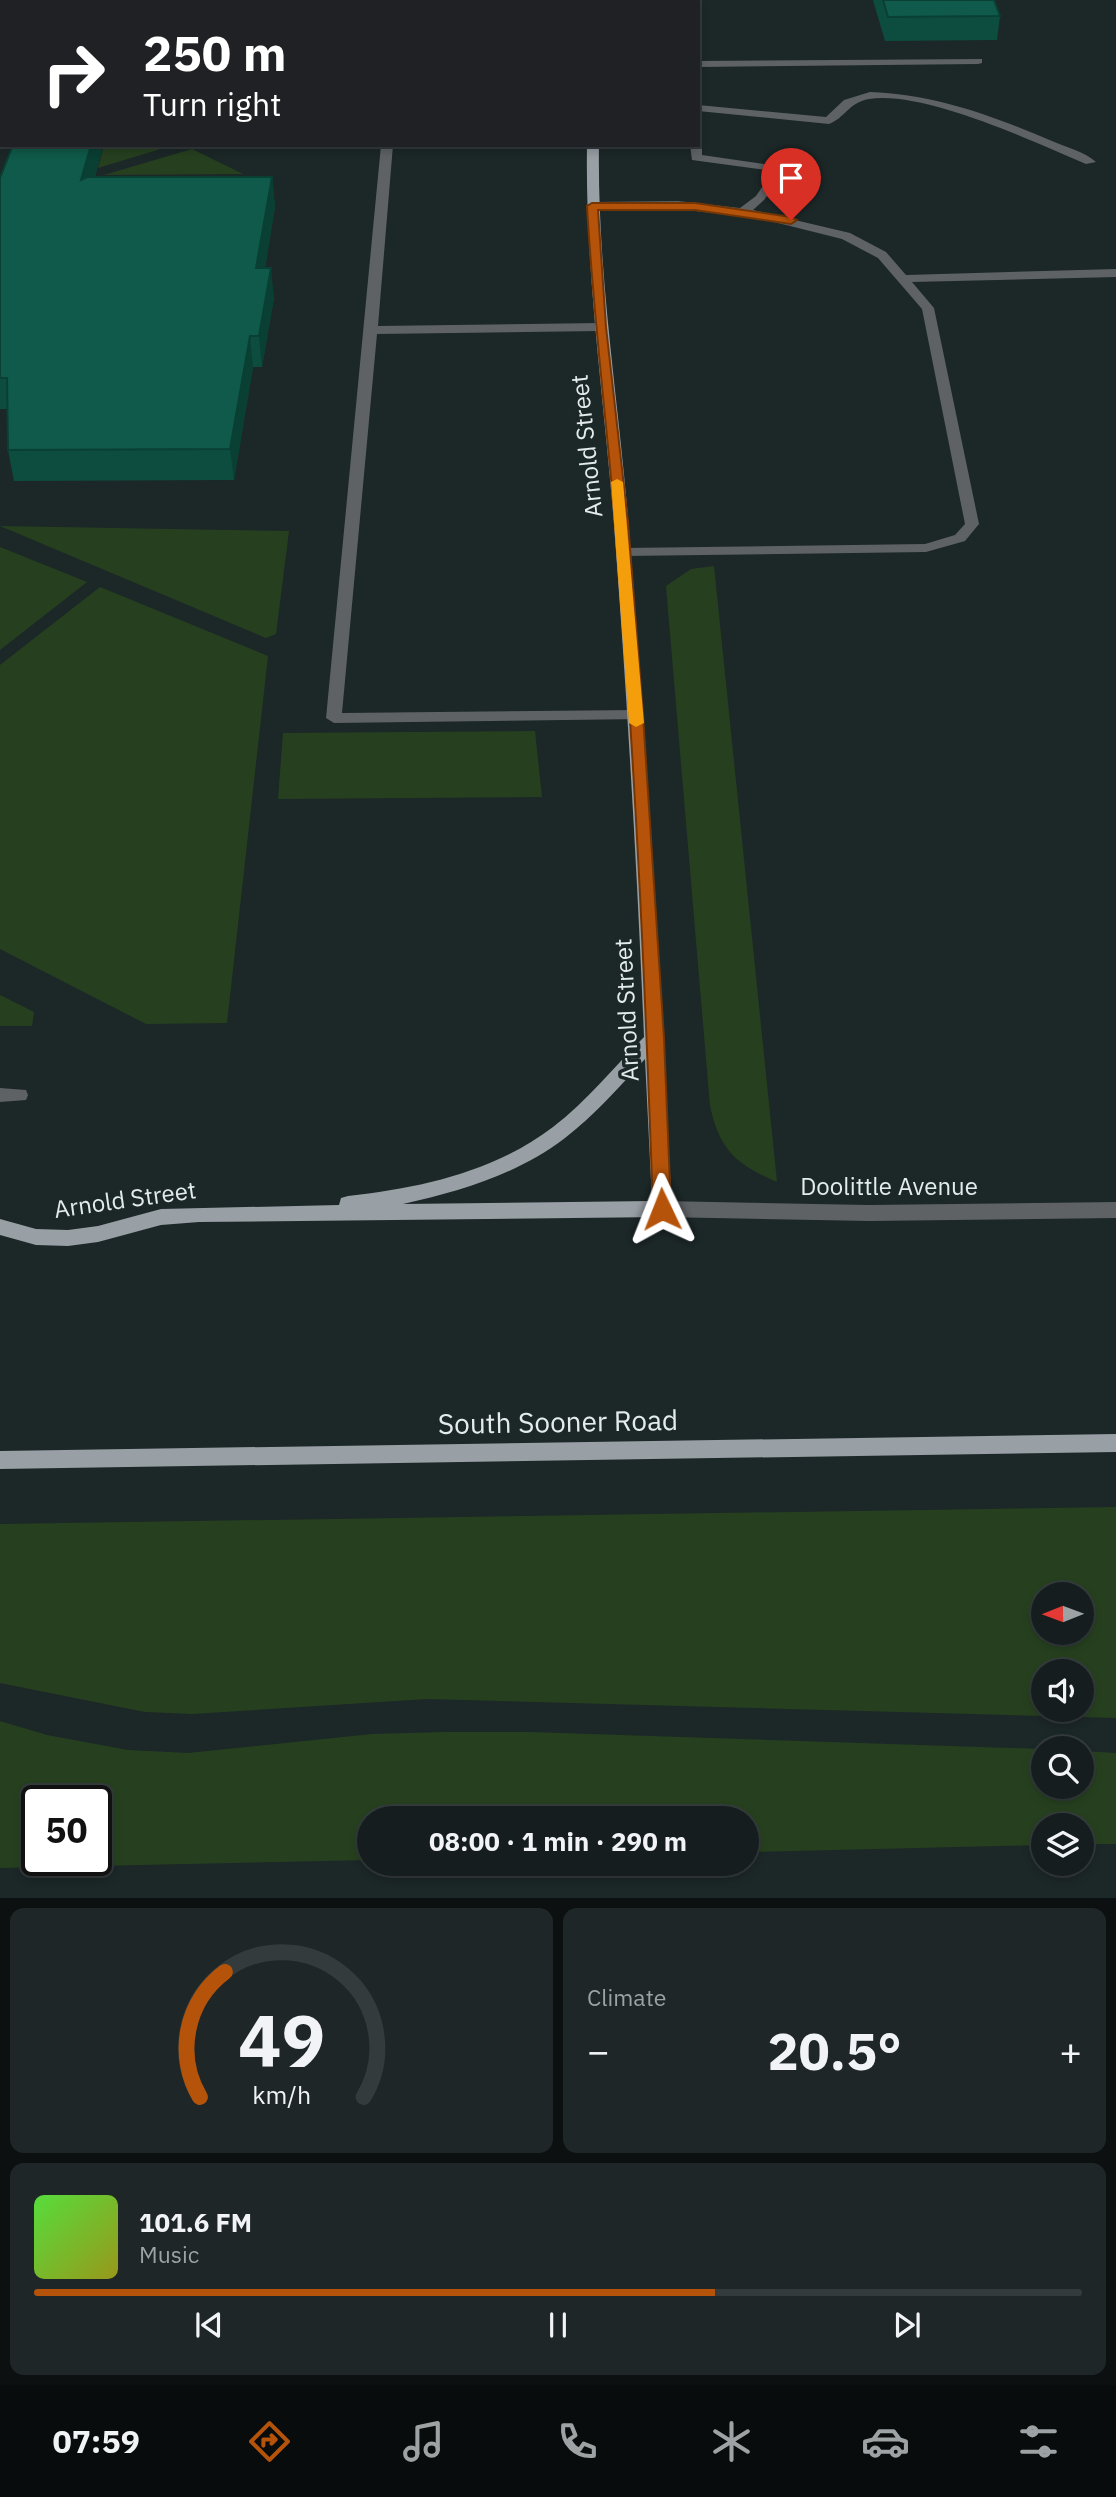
<!DOCTYPE html>
<html lang="en">
<head>
<meta charset="utf-8">
<style>
	body { margin:0; font-family:"IBM Plex Sans",sans-serif; background:#1e2627; color:#f1f3f6; height:100vh; display:flex; flex-direction:column; font-size:26px; white-space:nowrap }
	* { box-sizing:border-box; margin:0 }
	p { font-size:23px; color:#9da2a4 }
	.icon { flex:none; width:38px; height:38px; fill:none; stroke:currentColor; stroke-width:2; stroke-linecap:round; stroke-linejoin:round }
	.map { position:relative; height:1898px; overflow:hidden }
	.sheet { display:flex; flex-direction:column; gap:10px; padding:10px; background:#0c1010; flex:1 }
	.sheet>* { flex:none }
	.top-card { position:absolute; left:0px; top:0px; width:700px; height:147px; box-shadow:0 4px 10px #0003,0 0 0 2px #343b3c; background:#202124; color:#fff; overflow:hidden }
	.needle { width:46px; rotate:269deg }
	.fabs { position:absolute; left:1031px; top:1582px; display:grid; gap:14px }
	.fabs a { display:grid; place-items:center; width:63px; height:63px; border-radius:50%; background:#151d1e; box-shadow:0 4px 10px #0003,0 0 0 2px #343b3c; font-size:35px }
	.speed { position:absolute; left:21px; top:1785px; display:flex; gap:14px; font-size:35px; font-weight:700; text-align:center }
	.speed>* { display:grid; place-content:center; width:91px; height:91px; border-radius:50%; background:#151d1e; box-shadow:0 4px 10px #0003,0 0 0 2px #343b3c; line-height:1 }
	.speed .limit { border:4px solid #111; border-radius:10px; background:#fff; color:#111 }
	.pin { position:absolute; display:grid; place-items:center; width:60px; height:60px; color:#fff; margin:-72px -30px; border-radius:50% 50% 50% 0; rotate:-45deg; box-shadow:0 0 7px #0007 }
	.pin .icon { rotate:45deg }
	.me { position:absolute; width:77px; margin:-38px; rotate:358deg; stroke-linejoin:round; filter:drop-shadow(0 0 5px #0008) }
	.turn { display:flex; align-items:center; gap:24px; height:147px; padding:0 28px; font-size:32px }
	.turn .icon { width:91px; height:91px; stroke-width:2.5 }
	.turn b { display:block; font-size:49px; line-height:60px }
	.big { font-size:52px; font-weight:800; line-height:1.1 }
	.sheet .tile { flex:1; display:flex; flex-direction:column; justify-content:center; gap:10px; min-width:0; padding:0 24px; border-radius:14px; background:#1e2627 }
	.sheet .dial { align-items:center; gap:0 }
	.dial svg { height:182px; overflow:visible; fill:none; stroke:#343b3c; stroke-width:7; stroke-linecap:round; text-anchor:middle }
	.dial text { fill:#f1f3f6; stroke:none }
	.song { display:flex; align-items:center; gap:21px }
	.cover { width:84px; height:84px; border-radius:10px; background:linear-gradient(135deg,hsl(110 70% 55%),hsl(60 70% 35%)) }
	.played { height:7px; border-radius:4px; background:linear-gradient(90deg,#b45309 65%,#343b3c 65%) }
	.keys { display:flex; justify-content:space-around; direction:ltr }
	.heat { display:flex; justify-content:space-between; align-items:center; font-size:38px; direction:ltr }
	.sheet .tiles { flex:1; display:grid; gap:10px; grid-template-columns:1fr 1fr }
	.tile:last-child { grid-column:span 2 }
	.trip { position:absolute; left:357px; top:1806px; width:402px; height:70px; border-radius:35px; background:#151d1e; box-shadow:0 4px 10px #0003,0 0 0 2px #343b3c; font-weight:800; line-height:70px; text-align:center }
	.tabs { display:flex; height:112px; justify-content:space-around; align-items:center; background:#080c0c; color:#9da2a4 }
	.tabs .icon { width:49px; height:49px }
	.tabs .on { color:#b45309 }
	.tabs b { font-size:32px; color:#f1f3f6 }
	.map>svg:first-child { display:block }
</style>
</head>
<body>
<div class="map">
<svg width="1116" height="1899" viewBox="0 0 1116 1899">
	<rect width="100%" height="100%" fill="#1c2728"/>
	<!-- green -->
	<g fill="#26401f" fill-rule="evenodd">
		<path d="M104,145h70l-76,23z"/>
		<path d="M192,149l51,25 -139,1z"/>
		<path d="M0,526l289,5 -13,103 -10,4z"/>
		<path d="M0,547l87,35 -87,68z"/>
		<path d="M714,566l63,616c-41,-18 -57,-31 -67,-76l-44,-520 25,-17z"/>
		<path d="M100,587l168,69 -41,367 -81,1 -146,-75v-284z"/>
		<path d="M535,731l7,66 -264,2 5,-66z"/>
		<path d="M0,995l34,17 -2,14h-32z"/>
		<path d="M1116,1507v211l-689,-19 -235,15 -47,-2 -145,-29v-159zM1043,1594h39v39h-39zM1043,1671h39v39h-39z"/>
		<path d="M0,1721l47,14 81,15 60,3 184,-19 72,-2h86l513,17v38h39v-36l34,2v91h-34v-19h-39v20l-296,7v-34h-378v42l-369,8zM37,1801h59v59h-59z"/>
	</g>
	<g fill="none" stroke-linecap="round" stroke-linejoin="round">
		<!-- minor -->
		<g fill="#5e6265" fill-rule="evenodd">
			<path d="M982,59v4l-4,1 -280,3v-6z"/>
			<path d="M870,92c63,2 124,24 182,49 14,6 33,11 44,21l-10,2c-51,-22 -163,-74 -217,-65 -21,4 -24,19 -40,25l-131,-13v-6l128,12 18,-17z"/>
			<path d="M698,142l4,3v10l82,12 2,2 -22,31 -11,10 97,23 36,19 20,23 210,-6v8l-204,5 22,26 45,216 -14,17 -39,11 -303,4 -7,-4 7,-4 302,-4 30,-9 10,-11 -43,-215 -44,-51 -36,-19 -84,-21 -80,-9 -86,1 -6,-4 6,-4 86,-1 62,7 16,-12 17,-25 -81,-11 -2,-15h8z"/>
			<path d="M381,145h12l-15,181 222,-3 6,4 -6,4 -223,3 -35,379 294,-3 8,5 -2,4 -308,4 -8,-5z"/>
			<path d="M0,1088l26,2 2,5 -2,5 -26,2z"/>
			<path d="M662,1201l207,4 247,-3v16l-247,3 -207,-4 -7,-2 -3,-6 3,-6z"/>
		</g>
		<!-- major -->
		<g fill="#989fa5" fill-rule="evenodd">
			<rect x="584" y="0" width="10" height="2"/>
			<path d="M587,145h12c-2,130 20,256 30,385 18,227 31,453 43,679l-3,6 -7,2 -463,5 -38,3 -63,17 -30,4 -32,-1 -36,-10v-16l36,10 32,1 30,-4 63,-17 178,-4 2,-7 7,-2c72,-8 146,-24 205,-69 34,-26 61,-60 91,-90 -7,-171 -17,-341 -30,-512 -10,-127 -29,-252 -27,-380zM645,1059l7,142 -249,3c58,-13 115,-30 162,-66 30,-23 55,-52 80,-79z"/>
			<path d="M1116,1434v18l-1116,17v-18z"/>
		</g>
	</g>
	<!-- wall -->
	<g fill="#0d4d40">
		<path d="M0,0l2,2v89h-2z"/>
		<path d="M873,0h121l6,16 -3,24 -112,1z"/>
		<path d="M13,145h90l-8,32h177l3,30 -10,61 9,30 -12,69h-9l-19,113 -220,1 -6,-31 -1,-41h-7v-231z"/>
	</g>
	<!-- shaded-wall -->
	<g fill="#0a3f34">
		<path d="M91,145h12l-17,65 -5,-30z"/>
		<path d="M272,177l3,30 -15,91 -4,-30z"/>
		<path d="M271,268l3,30 -12,69 -3,-31z"/>
		<path d="M250,336l3,31 -19,113 -4,-31z"/>
	</g>
	<!-- building -->
	<g fill="#0f5a4a" stroke="#0a3f34" stroke-width="2">
		<path d="M0,0h131v2h-129v60h-2z"/>
		<path d="M883,0h111l6,16 -112,1z"/>
		<path d="M13,145h78l-10,35 6,-3h185l-16,91h15l-12,68h-9l-20,113 -222,1 -1,-72h-7v-200z"/>
	</g>
	<!-- route -->
	<path fill="#b45309" stroke="#753606" stroke-width="2" d="M592,203h103l96,14 6,3 -6,4 -96,-14h-97l8,117 22,195 15,193 21,323 7,171 -3,5h-12l-3,-5c-8,-229 -18,-458 -38,-687 -9,-105 -22,-210 -28,-316z"/>
	<!-- slow -->
	<path fill="#f59e0b" d="M617,479l6,3 21,241 -8,4 -7,-4 -18,-241z"/>
	<g text-anchor="middle" stroke-width="7" stroke-linejoin="round" paint-order="stroke">
		<!-- street labels -->
		<g font-size="24" fill="#e4ebec" stroke="#1c2728">
			<text transform="translate(587 446) rotate(-96)" y="8">Arnold Street</text>
			<text transform="translate(627 1010) rotate(-93)" y="8">Arnold Street</text>
			<text x="889" y="1195">Doolittle Avenue</text>
			<text transform="translate(125 1200) rotate(-8)" y="8">Arnold Street</text>
		</g>
		<!-- near-street labels -->
		<g font-size="28" fill="#e4ebec" stroke="#1c2728">
			<text transform="translate(558 1422) rotate(-1)" y="10">South Sooner Road</text>
		</g>
	</g>
</svg>
<div class="fabs">
<a><svg class="needle" viewBox="-14 -14 28 28"><path d="M0-13l5 13h-10z" fill="#e53935"/><path d="M0 13l5-13h-10z" fill="#9da2a4"/></svg></a>
<a><svg class="icon" aria-label="sound" viewBox="0 0 24 24"><path d="M4 9h4l5-4v14l-5-4H4zM17 9q2 3 0 6"/></svg></a>
<a><svg class="icon" aria-label="search" viewBox="0 0 24 24"><circle cx="10" cy="10" r="6"/><path d="M15 15l6 6"/></svg></a>
<a><svg class="icon" aria-label="layers" viewBox="0 0 24 24"><path d="M12 4l9 5-9 5-9-5zM3 14l9 5 9-5"/></svg></a>
</div>
<div class="speed"><div class="limit">50</div></div>
<div class="pin" style="left:791px;top:220px;background:#d93025"><svg class="icon" aria-label="arrive" viewBox="0 0 24 24"><path d="M6 21V4h12l-3 4 3 4H6"/></svg></div>
<svg class="me" style="left:662px;top:1209px" viewBox="-20 -20 40 40"><path d="M0-17L14 15 0 8-14 15z" fill="#b45309" stroke="#fff" stroke-width="4"/></svg>
<div class="trip">08:00 · 1 min · 290 m</div>
<div class="top-card">
<div class="turn"><svg class="icon" aria-label="right" viewBox="0 0 24 24"><path d="M7 20v-9h11M14 6l5 5-5 5"/></svg><div><b>250 m</b>Turn right</div></div>
</div>
</div>
<section class="sheet">
<div class="tiles">
<div class="tile dial"><svg viewBox="0 0 100 80">
<path d="M14 69A42 42 0 1 1 86 69"/>
<path d="M14 69A42 42 0 0 1 25 14" stroke="#b45309"/>
<text x="50" y="56" font-size="32" font-weight="700">49</text>
<text x="50" y="72" font-size="11">km/h</text>
</svg></div>
<div class="tile"><p>Climate</p>
<div class="heat"><a>−</a><b class="big">20.5°</b><a>+</a></div>
</div>
<div class="tile">
<div class="song"><i class="cover"></i><div><b>101.6 FM</b><p>Music</p></div></div>
<div class="played"></div>
<div class="keys"><svg class="icon" aria-label="previous" viewBox="0 0 24 24"><path d="M18 5L8 12l10 7zM5 5v14"/></svg><svg class="icon" aria-label="pause" viewBox="0 0 24 24"><path d="M8 5v14M16 5v14"/></svg><svg class="icon" aria-label="next" viewBox="0 0 24 24"><path d="M6 5l10 7-10 7zM19 5v14"/></svg></div>
</div>
</div>
</section>
<nav class="tabs">
<b>07:59</b>
<svg class="icon on" aria-label="directions" viewBox="0 0 24 24"><path d="M12 3l9 9-9 9-9-9zM9 14v-3h6M13 9l2 2-2 2"/></svg>
<svg class="icon" aria-label="music" viewBox="0 0 24 24"><path d="M9 18V5l10-2v13"/><circle cx="6" cy="18" r="3"/><circle cx="16" cy="16" r="3"/></svg>
<svg class="icon" aria-label="phone" viewBox="0 0 24 24"><path d="M5 4h4l2 5-3 2q2 4 5 5l2-3 5 2v4C11 20 4 13 5 4z"/></svg>
<svg class="icon" aria-label="climate" viewBox="0 0 24 24"><path d="M12 3v18M4 7l16 10M4 17L20 7"/></svg>
<svg class="icon" aria-label="car" viewBox="0 0 24 24"><path d="M5 17H2v-5l4-1 3-4h7l3 4 3 1v5h-3M9 17h6M6 11h13"/><circle cx="7" cy="17" r="2"/><circle cx="17" cy="17" r="2"/></svg>
<svg class="icon" aria-label="filters" viewBox="0 0 24 24"><path d="M4 7h16M4 17h16"/><circle cx="9" cy="7" r="2"/><circle cx="15" cy="17" r="2"/></svg>
</nav>
</body>
</html>
